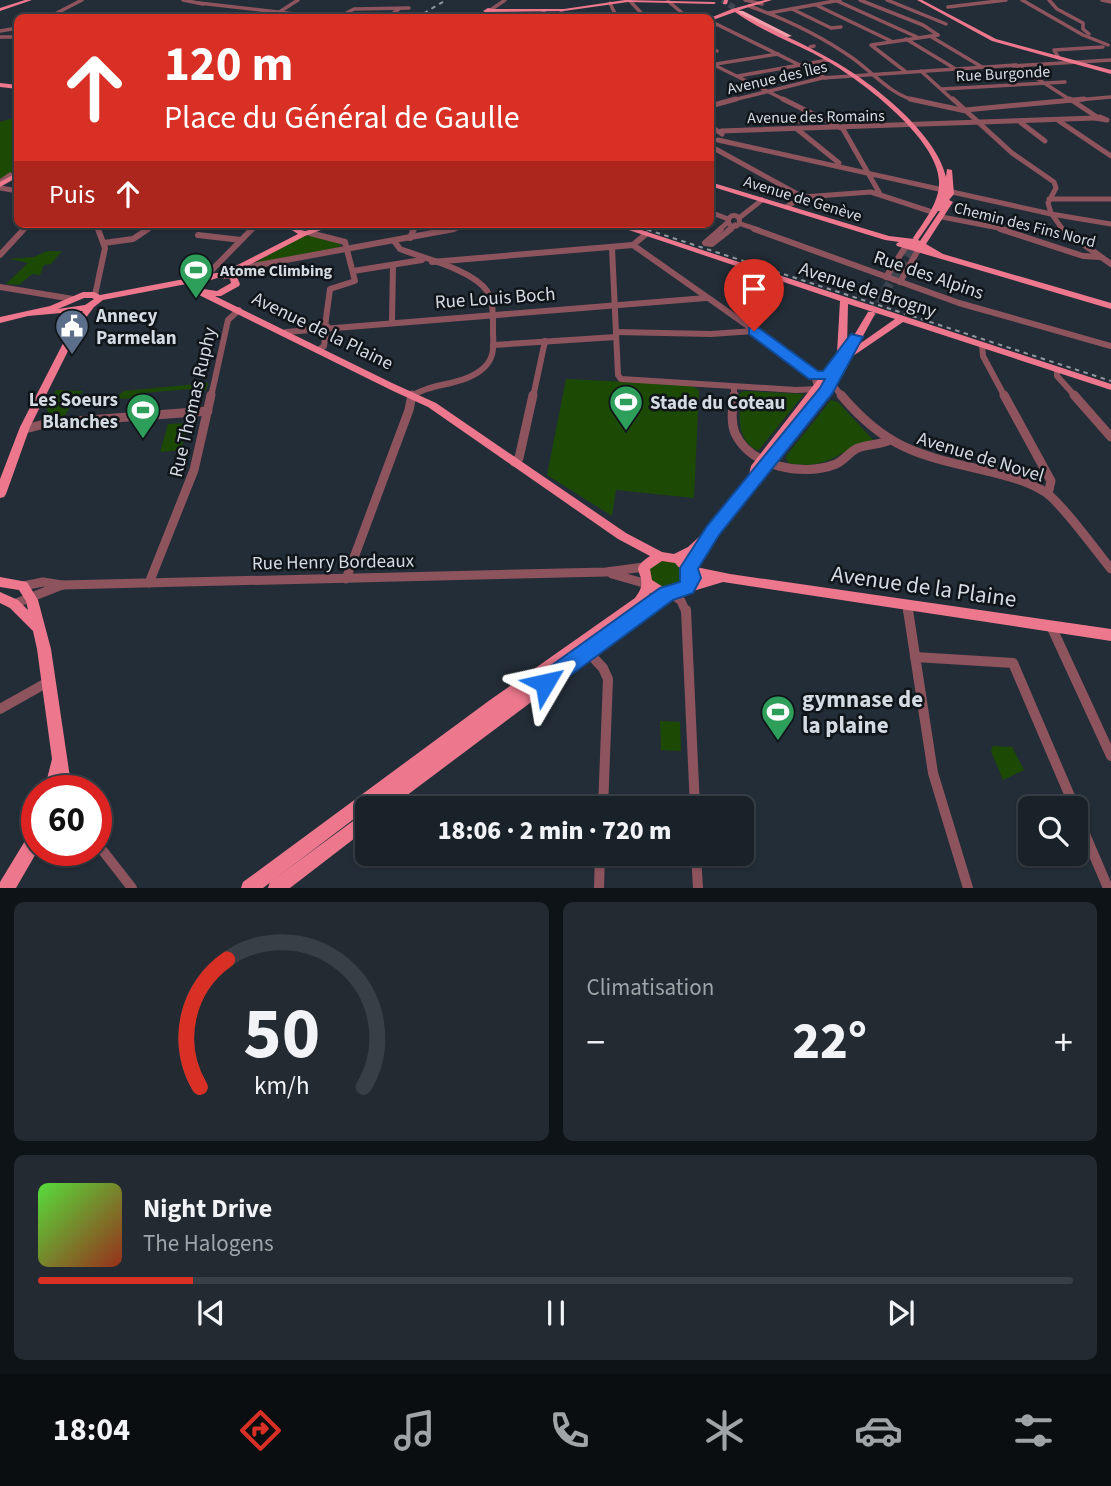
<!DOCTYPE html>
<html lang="fr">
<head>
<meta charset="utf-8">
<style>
	body { margin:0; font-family:"Source Sans 3",sans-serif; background:#232a31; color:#f1f3f6; height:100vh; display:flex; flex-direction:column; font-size:26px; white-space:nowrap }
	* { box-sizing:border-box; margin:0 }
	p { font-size:23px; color:#9fa4a8 }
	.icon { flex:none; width:38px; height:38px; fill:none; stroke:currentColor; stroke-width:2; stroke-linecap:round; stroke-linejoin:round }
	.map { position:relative; height:888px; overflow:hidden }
	.side { display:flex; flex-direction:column; gap:14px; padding:14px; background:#0e1317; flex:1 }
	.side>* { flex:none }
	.top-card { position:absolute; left:14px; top:14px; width:700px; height:214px; border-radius:10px; box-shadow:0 2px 5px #0004,0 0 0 2px #383f46; background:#d93025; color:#fff; overflow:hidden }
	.buttons { position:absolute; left:1018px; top:796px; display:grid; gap:14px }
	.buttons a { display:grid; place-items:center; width:70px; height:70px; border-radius:10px; background:#1a2229; box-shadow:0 2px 5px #0004,0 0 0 2px #383f46; font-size:35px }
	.speed { position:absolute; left:21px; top:775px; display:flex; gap:14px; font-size:35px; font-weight:700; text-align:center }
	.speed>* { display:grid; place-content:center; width:91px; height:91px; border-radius:50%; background:#1a2229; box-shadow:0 2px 5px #0004,0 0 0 2px #383f46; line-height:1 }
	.speed .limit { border:10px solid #d22; background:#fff; color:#111 }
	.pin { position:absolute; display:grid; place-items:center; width:60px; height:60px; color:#fff; margin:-72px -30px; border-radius:50% 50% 50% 0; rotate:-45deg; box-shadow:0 0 7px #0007 }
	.pin .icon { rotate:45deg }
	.me { position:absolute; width:77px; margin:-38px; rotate:54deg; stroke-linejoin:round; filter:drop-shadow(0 0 5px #0008) }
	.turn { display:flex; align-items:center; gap:24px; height:147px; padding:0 35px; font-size:32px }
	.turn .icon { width:91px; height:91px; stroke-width:2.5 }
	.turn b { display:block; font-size:49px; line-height:60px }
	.then { display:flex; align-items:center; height:66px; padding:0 35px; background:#0003; gap:14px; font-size:26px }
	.big { font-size:52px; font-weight:800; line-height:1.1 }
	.side .tile { flex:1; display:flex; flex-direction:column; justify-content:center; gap:10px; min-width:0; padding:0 24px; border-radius:10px; background:#232a31 }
	.side .dial { align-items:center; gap:0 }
	.dial svg { height:182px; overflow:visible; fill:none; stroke:#383f46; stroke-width:7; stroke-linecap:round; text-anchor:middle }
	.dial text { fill:#f1f3f6; stroke:none }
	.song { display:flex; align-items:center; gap:21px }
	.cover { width:84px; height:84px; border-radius:10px; background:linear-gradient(135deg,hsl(110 70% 55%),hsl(10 70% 35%)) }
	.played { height:7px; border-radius:4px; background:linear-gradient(90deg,#d93025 15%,#383f46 15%) }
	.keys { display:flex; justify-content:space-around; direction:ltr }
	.heat { display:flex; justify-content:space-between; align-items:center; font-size:38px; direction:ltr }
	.side .tiles { flex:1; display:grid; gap:14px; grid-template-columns:1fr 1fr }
	.tile:last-child { grid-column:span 2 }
	.trip { position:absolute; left:355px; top:796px; width:399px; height:70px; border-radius:10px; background:#1a2229; box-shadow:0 2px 5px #0004,0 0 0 2px #383f46; font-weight:800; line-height:70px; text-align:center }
	.dock { display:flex; height:112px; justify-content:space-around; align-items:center; background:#0a0e10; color:#9fa4a8 }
	.dock .icon { width:49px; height:49px }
	.dock .on { color:#d93025 }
	.dock b { font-size:32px; color:#f1f3f6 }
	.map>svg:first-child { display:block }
</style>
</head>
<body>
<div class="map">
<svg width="1111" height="888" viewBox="0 0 1111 888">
	<rect width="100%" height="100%" fill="#232d37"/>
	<!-- green -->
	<g fill="#1c4a04">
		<path d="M17,117v52l-17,11v-58z"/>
		<path d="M312,235l28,9 1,3 -86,16 45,-26z"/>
		<path d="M47,251h15l-11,13 -7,1 -4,10 -8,-1 -13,11 -13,-1 22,-21 -18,-4 24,-2z"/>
		<path d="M566,379l125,6 8,5 -5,108 -78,-8 -4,26 -65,-41z"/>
		<path d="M208,383l-2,7 -5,1v-3l-58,5 -2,5 -28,1 11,-8z"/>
		<path d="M56,390l27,1 -9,9 -10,17 -15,1 -2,-11z"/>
		<path d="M744,391l60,3 -46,57c-25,-14 -16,-36 -19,-57z"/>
		<path d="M831,400l7,2 36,39c-38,8 -41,30 -86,22l-2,-7z"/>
		<path d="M189,423l-8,27 -21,2 8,-28z"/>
		<path d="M662,560l15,3 7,7 -2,14 -20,4c-9,-5 -14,-10 -12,-21z"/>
		<path d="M660,721l20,1 1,29 -20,-1z"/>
		<path d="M993,746l19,1 12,23 -21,10 -12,-29z"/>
	</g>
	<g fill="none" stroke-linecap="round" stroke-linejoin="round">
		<!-- major-tunnel -->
		<path stroke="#3e4751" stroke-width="9" stroke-dasharray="9 4.5" stroke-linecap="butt" d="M871,314l46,-75"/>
		<!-- highway-tunnel -->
		<path stroke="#3e4751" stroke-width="6" stroke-dasharray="6 2.5" stroke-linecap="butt" d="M722,0l19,12"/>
		<!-- minor-far4 -->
		<g stroke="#8d545e" stroke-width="3.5">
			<path d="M183,0l20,4"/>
			<path d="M745,0l17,4"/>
			<path d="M860,0l63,25 15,10"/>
			<path d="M887,0l59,24"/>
			<path d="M1022,0l61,35 25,10"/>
			<path d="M1049,0l8,9 26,14v6l6,5"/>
			<path d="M1102,0l9,2"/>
			<path d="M630,1l16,17"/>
			<path d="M668,1l20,17"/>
			<path d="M837,1l80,36"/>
			<path d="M199,3l131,15"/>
			<path d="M610,3l7,15"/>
			<path d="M816,5l75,36"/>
			<path d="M749,6c34,12 72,30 102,51 22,15 40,39 67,44"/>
			<path d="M948,7l58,-7"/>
			<path d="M492,9l13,-9"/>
			<path d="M792,9l39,19 10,-1"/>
			<path d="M561,11l5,7"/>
			<path d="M769,13l71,-13"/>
			<path d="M53,15l29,-15"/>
			<path d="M270,18l28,-18"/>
			<path d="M337,18l17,-9 55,-1"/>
			<path d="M386,18l13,-9"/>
			<path d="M537,18l7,-7"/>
			<path d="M710,21l116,57"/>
			<path d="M0,31l18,-3"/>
			<path d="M930,36l52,31"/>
			<path d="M0,37h18"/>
			<path d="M906,39l48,29"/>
			<path d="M810,47l4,-1"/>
			<path d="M710,48l7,3"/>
			<path d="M1059,58l-5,-8 49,-3"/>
			<path d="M710,63l77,38"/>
			<path d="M716,64l62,-10"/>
			<path d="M1016,65l56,36"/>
			<path d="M1013,66l98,-6"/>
			<path d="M921,71l33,30"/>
			<path d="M906,72l-35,-27 67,-10"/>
			<path d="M738,76l90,-16"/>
			<path d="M942,89l123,-7"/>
			<path d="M729,101l93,-23 194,-13"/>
			<path d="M1065,101l46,-4"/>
		</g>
		<!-- minor-far3 -->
		<g stroke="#8d545e" stroke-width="5">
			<path d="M783,99l60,30 37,65"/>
			<path d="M910,99l56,12"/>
			<path d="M953,99l59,54 42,29 2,6 -8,15 3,10 12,17"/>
			<path d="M1070,99l27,18"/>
			<path d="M710,106l26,-7"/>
			<path d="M965,110l119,-11"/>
			<path d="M1100,117l7,3 -12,-2z"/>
			<path d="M1059,121l52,35"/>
			<path d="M773,122l49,-2"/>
			<path d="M1020,122l25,19"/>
			<path d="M710,126l12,8"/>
			<path d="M797,129l42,34 -2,2"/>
			<path d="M721,131l374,-13"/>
			<path d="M718,140l333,74 60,10"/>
			<path d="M710,146l93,51 68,-5 58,19"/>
			<path d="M0,182l10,-7"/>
			<path d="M0,188l18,3"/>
			<path d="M1049,199h62"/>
			<path d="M786,207l17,-10"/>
			<path d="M710,212l18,7"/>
			<circle cx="734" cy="221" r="5.5"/>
			<path d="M942,217l67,13"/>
			<path d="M739,218l23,-18"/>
			<path d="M96,224l2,6"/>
			<path d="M286,224l10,5"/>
			<path d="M741,224l18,6"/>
			<path d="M22,230l6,-6"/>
			<path d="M146,230l9,-6"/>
			<path d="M251,230l6,-6"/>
			<path d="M412,230l9,-6"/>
			<path d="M445,230l34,-6"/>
			<path d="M719,230l9,-8"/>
			<path d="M728,230l7,-5"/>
		</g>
		<!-- minor-far2 -->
		<g stroke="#8d545e" stroke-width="6">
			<path d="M721,229l-16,14 7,1 19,-15"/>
			<path d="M754,229l205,74 152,43"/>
			<path d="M1000,229l83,27 17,1"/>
			<path d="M1062,229l49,35"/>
			<path d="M310,233l35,9 10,39 -25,8 -5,37"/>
			<path d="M198,235l43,5"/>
			<path d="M410,238l4,-9"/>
			<path d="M394,241l6,8c23,9 73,21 87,42 7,11 6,29 6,42 1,16 1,28 -13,38 -21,15 -50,12 -70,26"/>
			<path d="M104,243l29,-4 15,-10"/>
			<path d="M633,245l186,131"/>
			<path d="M612,248l6,127 3,4 175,11 22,-1 -4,-13"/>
			<path d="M0,255l24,-26"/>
			<path d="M432,262l201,-17 13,-11"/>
			<path d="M248,267l206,-38"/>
			<path d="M353,271l69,-11"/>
			<path d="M209,277v-4l43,-44"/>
			<path d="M886,277l20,-31"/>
			<path d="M900,282l18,-32"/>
			<path d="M0,287l73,12"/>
			<path d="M95,295l10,-47 -7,-19"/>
			<path d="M392,320l1,-55"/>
			<path d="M286,332l420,-34"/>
			<path d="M616,332l95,2 43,-3"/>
			<path d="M493,345l123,-8"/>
			<path d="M982,345l1,11 22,41"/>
			<path d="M320,349l4,-3 3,-20"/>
			<path d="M1057,370v6l19,21"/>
			<path d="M831,383l12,14"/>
			<path d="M211,397l17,-77 11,-10"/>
			<path d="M533,397l12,-56"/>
			<path d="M734,397v-9"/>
		</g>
		<!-- minor-far1 -->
		<g stroke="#8d545e" stroke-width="9">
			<path d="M734,395c-1,12 -4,26 1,38 15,34 69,44 101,31 9,-4 14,-13 22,-16 11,-4 22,-3 32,-8"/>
			<path d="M841,395c43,51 75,60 138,74 21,5 48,11 66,23 15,9 52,60 66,77"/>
			<path d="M1004,395l47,86 -3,13"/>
			<path d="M1074,395l37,42"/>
			<path d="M29,428l19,-5 160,-12"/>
			<path d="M514,462l5,-4 14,-63"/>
			<path d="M612,574l35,10"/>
			<path d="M346,579l63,-169 3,-15"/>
			<path d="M149,583l45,-113 17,-75"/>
			<path d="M23,586l20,-4 19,3"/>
			<path d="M672,594l9,7 5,11"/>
			<path d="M14,604l48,-19 544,-13 38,-5"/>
			<path d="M907,605l1,7"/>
		</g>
		<!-- minor -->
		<g stroke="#8d545e" stroke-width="10">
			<path d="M686,610l9,198"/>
			<path d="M908,610l25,163 35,115"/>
			<path d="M1051,626l60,130"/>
			<path d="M587,651l16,17 5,11 -5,129"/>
			<path d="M915,657l98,6 62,145"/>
			<path d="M0,709l48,-27"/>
			<path d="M1076,813l32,75"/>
			<path d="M96,842l36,46"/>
			<path d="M696,854l2,34"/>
			<path d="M599,888l1,-34"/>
		</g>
		<!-- major -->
		<g fill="#ed788e" fill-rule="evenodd">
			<path d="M25,0h7l-32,11v-3z"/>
			<path d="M625,0l89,2 2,1 -2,1 -86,-2 -64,9 -79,1 -2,-1 5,-3 6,1h70z"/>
			<path d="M724,0h4l-1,4h-4z"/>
			<path d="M765,0h7l-33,10c29,20 61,31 91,49 39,21 106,73 116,118l1,-8 5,1 2,24 -5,6 4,2 -27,42 17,10 168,49v6l-214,-63 -1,-2 3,-2 -14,-2 -175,-54v-4l179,54 25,3 -1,-1c11,-17 27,-36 26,-57 -1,-42 -76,-99 -110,-119 -30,-18 -65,-29 -94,-50l-25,9v-3l22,-9zM938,211h2l-20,30 -2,-1z"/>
			<path d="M917,0h5l74,39 115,31v4l-119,-33z"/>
			<path d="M0,83l18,2v4l-18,-2z"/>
			<path d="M18,172v5l-18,10v-5z"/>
			<path d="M298,224h9l-6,6 4,1 8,-2 -2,-5h8l2,6 -16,6 -73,38 4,1 4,9 -1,2 -18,10h-6l177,87 44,20 190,130 36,19 12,2 14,-7 21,-19 38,-45 4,-17 82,-106h6l3,-4 -5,-3 3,-52 -229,-77h12l488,160v6l-208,-68 -53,36 -21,35 -54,72 -63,74 1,2 -2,3 -15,23 34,7 381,55v12l-388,-59 -53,16 -280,210h-19v-2l-108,82h-22l2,-6 247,-182 145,-102c2,-3 5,-7 6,-11 3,-17 -13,-16 9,-31l-32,-17 -190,-132 -35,-16 -198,-98 -1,-2 3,-9 -94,18 -9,7 -12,16 -52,104 -24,67 -2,3 -4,1v-19l20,-52 54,-105 9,-11 -55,5 -28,7v-6l50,-11 33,-14h11l6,3 116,-22h6l76,-39 -6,-4zM217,278l13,1 1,4 -14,8 -14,-2 2,-7zM84,298h8l2,1 -9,6 -27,4zM848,304l47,15 -37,26 17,-31 -1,-2h-6l-21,35zM828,379l-6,10 -36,47zM662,561l13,2 9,10v8l-3,5 -18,1 -11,-7 -2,-11zM650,593l5,2 -10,8z"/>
			<path d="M0,577l27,5 11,18 13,49 21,142h-28l8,-32 -15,-110 -4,-18 -23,-23 -10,-5v-11l18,8 10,10 -2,-9 -7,-11 -19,-3z"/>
			<path d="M368,810v18l-78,60h-22l2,-6z"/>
			<path d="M37,829l1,21 -22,38h-16v-6l31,-51z"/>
		</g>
		<!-- highway -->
		<path fill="#f29eab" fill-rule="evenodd" d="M739,11h4l49,25 -5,1 -48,-24z"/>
		<!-- rail -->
		<g stroke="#90979f" stroke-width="2" stroke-dasharray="4.5 4.5" stroke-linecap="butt">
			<path d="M416,18l30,-18"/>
			<path d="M630,224l481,157"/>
		</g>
	</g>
	<!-- route -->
	<path fill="#1a73e8" stroke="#114b97" stroke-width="2" d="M749,328h10l59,43h5l28,-37 12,3 -31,57 -113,141 -21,34 3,9 -8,15 -20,7 -121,89 -7,3 -8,-3 -3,-6 3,-7 123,-88 20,-6v-14l27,-42 113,-138 5,-9h-16l-60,-45z"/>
	<!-- icons -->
	<defs>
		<g id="stadium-pin" transform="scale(1.75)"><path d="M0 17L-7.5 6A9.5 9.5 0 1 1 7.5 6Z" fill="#2e9e5b" stroke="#101519"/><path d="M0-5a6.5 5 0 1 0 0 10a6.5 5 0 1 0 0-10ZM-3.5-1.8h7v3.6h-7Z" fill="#fff"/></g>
		<g id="civic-pin" transform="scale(1.75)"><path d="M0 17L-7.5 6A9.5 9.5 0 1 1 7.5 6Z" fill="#5c6f8a" stroke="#101519"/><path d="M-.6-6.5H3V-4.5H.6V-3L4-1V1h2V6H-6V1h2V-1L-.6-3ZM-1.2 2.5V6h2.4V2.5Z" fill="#fff"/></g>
	</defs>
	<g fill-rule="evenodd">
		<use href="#stadium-pin" x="196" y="270"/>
		<use href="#civic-pin" x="72" y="326"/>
		<use href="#stadium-pin" x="626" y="402"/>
		<use href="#stadium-pin" x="143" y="410"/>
		<use href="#stadium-pin" x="778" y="712"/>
	</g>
	<g text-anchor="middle" stroke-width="5" stroke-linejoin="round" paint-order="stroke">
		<!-- far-street labels -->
		<g font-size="16" fill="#d5dbe2" stroke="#101519">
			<text transform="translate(1003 73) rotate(-3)" y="6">Rue Burgonde</text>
			<text transform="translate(777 77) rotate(-13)" y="6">Avenue des Îles</text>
			<text transform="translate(816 116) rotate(-1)" y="6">Avenue des Romains</text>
			<text transform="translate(803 198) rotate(17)" y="6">Avenue de Genève</text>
			<text transform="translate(1025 224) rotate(14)" y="6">Chemin des Fins Nord</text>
		</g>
		<!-- far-poi labels -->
		<g font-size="16" font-weight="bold" fill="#d5dbe2" stroke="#101519" text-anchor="start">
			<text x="220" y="276">Atome Climbing</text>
		</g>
		<!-- street labels -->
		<g font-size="19" fill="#d5dbe2" stroke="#101519">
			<text transform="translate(929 274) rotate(19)" y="7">Rue des Alpins</text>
			<text transform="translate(868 289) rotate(18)" y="7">Avenue de Brogny</text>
			<text transform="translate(495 297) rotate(-4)" y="7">Rue Louis Boch</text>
			<text transform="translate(323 330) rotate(26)" y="7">Avenue de la Plaine</text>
			<text transform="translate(192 402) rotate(-77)" y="7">Rue Thomas Ruphy</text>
			<text transform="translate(981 456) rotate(17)" y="7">Avenue de Novel</text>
			<text transform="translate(333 561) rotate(-1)" y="7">Rue Henry Bordeaux</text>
		</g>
		<!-- poi labels -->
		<g font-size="19" font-weight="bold" fill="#d5dbe2" stroke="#101519" text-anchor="start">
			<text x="96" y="322">Annecy<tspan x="96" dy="22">Parmelan</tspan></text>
			<text x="118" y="406" text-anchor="end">Les Soeurs<tspan x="118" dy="22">Blanches</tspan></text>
			<text x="650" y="409">Stade du Coteau</text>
		</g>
		<!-- near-street labels -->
		<g font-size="23" fill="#d5dbe2" stroke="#101519">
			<text transform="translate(924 586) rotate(8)" y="8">Avenue de la Plaine</text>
		</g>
		<!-- near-poi labels -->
		<g font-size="23" font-weight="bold" fill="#d5dbe2" stroke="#101519" text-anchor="start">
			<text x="802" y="707">gymnase de<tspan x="802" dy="26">la plaine</tspan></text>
		</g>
	</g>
</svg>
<div class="buttons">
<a><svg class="icon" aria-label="search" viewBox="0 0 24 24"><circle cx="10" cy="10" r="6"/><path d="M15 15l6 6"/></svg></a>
</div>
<div class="speed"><div class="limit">60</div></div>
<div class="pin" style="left:754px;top:331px;background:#d93025"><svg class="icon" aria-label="arrive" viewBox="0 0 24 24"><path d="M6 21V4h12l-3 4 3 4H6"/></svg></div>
<svg class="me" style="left:545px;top:683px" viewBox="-20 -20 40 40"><path d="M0-17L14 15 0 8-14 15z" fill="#1a73e8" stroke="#fff" stroke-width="4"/></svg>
<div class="trip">18:06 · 2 min · 720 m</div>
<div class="top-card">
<div class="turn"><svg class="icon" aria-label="ahead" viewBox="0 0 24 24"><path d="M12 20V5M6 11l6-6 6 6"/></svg><div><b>120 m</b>Place du Général de Gaulle</div></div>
<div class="then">Puis<svg class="icon" aria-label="ahead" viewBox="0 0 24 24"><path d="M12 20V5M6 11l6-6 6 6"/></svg></div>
</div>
</div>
<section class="side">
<div class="tiles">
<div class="tile dial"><svg viewBox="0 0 100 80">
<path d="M14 69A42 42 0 1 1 86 69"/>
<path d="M14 69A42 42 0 0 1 26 13" stroke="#d93025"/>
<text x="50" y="56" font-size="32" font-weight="700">50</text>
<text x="50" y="72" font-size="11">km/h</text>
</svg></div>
<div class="tile"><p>Climatisation</p>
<div class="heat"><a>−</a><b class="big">22°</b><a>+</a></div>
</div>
<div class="tile">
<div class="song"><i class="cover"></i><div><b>Night Drive</b><p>The Halogens</p></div></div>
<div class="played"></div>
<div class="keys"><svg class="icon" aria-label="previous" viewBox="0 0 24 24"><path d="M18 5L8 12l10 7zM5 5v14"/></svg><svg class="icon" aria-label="pause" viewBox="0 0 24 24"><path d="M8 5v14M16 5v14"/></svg><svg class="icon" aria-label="next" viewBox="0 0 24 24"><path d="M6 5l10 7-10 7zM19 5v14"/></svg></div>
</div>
</div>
</section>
<nav class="dock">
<b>18:04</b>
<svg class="icon on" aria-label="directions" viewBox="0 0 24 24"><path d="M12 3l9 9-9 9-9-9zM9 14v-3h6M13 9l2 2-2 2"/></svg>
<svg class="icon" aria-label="music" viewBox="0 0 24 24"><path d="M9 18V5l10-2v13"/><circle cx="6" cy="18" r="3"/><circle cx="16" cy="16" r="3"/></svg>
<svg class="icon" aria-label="phone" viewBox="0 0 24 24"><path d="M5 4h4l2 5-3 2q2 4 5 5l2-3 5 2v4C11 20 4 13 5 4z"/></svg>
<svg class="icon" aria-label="climate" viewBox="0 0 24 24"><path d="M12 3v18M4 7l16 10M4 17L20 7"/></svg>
<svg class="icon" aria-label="car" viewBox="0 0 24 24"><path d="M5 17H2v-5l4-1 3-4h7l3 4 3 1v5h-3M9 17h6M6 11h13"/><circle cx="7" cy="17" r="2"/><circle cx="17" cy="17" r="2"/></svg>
<svg class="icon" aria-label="filters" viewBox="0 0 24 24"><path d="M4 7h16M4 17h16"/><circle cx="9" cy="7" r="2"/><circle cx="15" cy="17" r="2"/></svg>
</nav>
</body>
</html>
